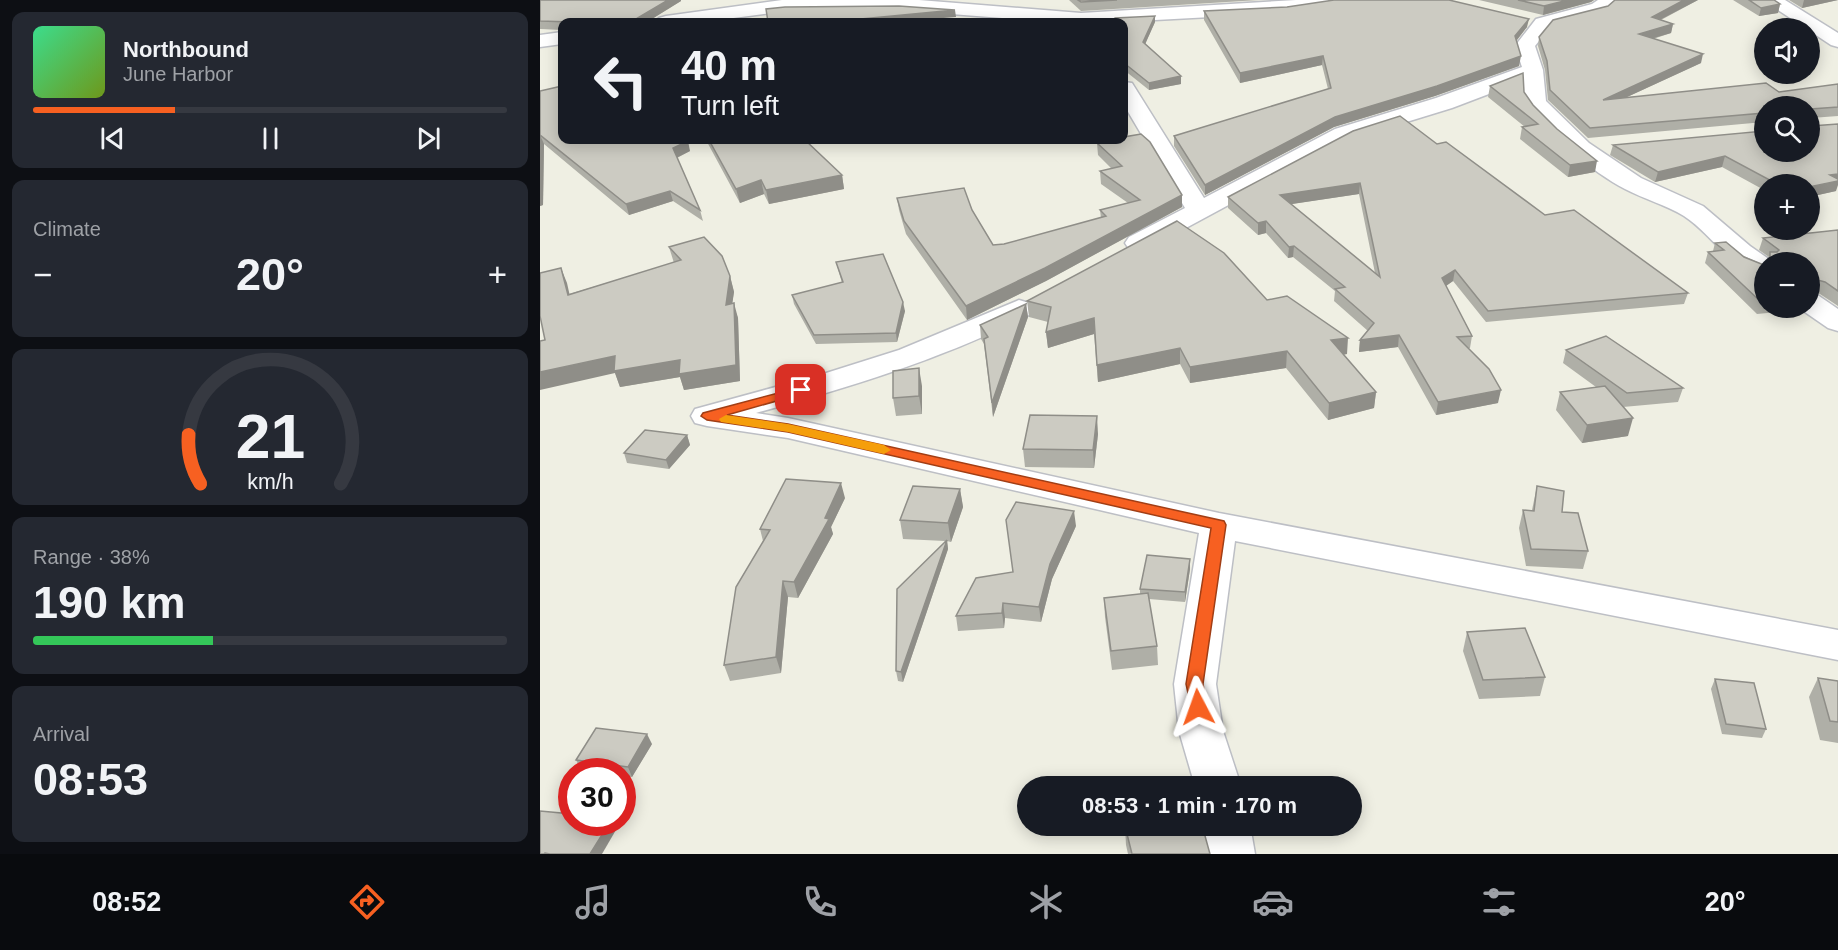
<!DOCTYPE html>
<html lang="en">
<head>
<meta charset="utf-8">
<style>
	body { margin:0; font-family:Helvetica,sans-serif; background:#242831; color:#f1f3f6; height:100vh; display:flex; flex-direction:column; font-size:22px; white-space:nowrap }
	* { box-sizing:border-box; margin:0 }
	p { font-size:20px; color:#9ea1a6 }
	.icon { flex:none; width:33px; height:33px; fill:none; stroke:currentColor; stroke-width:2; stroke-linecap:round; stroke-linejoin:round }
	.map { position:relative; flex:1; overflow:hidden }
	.side { display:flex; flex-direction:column; gap:12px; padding:12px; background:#0d0f14; width:540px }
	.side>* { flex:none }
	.top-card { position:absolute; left:18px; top:18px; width:570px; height:126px; border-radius:12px; box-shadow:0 3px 15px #0003; background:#171b24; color:#f1f3f6; overflow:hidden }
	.tools { position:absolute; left:1214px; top:18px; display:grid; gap:12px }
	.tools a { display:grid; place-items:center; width:66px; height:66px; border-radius:50%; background:#171b24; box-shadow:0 3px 15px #0003; font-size:30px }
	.speed { position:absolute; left:18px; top:758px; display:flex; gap:12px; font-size:30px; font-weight:700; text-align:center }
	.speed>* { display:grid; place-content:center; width:78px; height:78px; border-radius:50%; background:#171b24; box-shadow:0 3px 15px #0003; line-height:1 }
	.speed .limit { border:9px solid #d22; background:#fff; color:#111 }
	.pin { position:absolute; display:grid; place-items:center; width:51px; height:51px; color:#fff; margin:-26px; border-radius:12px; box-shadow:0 3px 9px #0006 }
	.me { position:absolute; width:66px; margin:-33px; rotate:356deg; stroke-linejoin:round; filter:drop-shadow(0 0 4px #0008) }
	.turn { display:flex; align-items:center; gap:21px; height:126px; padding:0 24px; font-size:27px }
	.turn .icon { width:78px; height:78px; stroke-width:2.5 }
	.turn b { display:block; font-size:42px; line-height:51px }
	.big { font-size:45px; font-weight:700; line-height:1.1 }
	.side .card { flex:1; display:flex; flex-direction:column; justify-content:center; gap:9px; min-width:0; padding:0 21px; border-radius:12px; background:#242831 }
	.side .dial { align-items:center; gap:0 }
	.dial svg { height:156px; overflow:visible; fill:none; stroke:#363941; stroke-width:7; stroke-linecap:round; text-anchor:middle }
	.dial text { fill:#f1f3f6; stroke:none }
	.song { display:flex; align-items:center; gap:18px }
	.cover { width:72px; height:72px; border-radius:9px; background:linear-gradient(135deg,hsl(150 70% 55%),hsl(80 70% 35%)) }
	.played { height:6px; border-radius:3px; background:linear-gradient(90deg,#f76021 30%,#363941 30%) }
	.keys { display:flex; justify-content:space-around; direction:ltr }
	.heat { display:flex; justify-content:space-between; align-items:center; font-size:33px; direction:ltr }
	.charge { height:9px; border-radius:4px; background:linear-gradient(90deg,#34c759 38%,#363941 0) }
	.trip { position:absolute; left:477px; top:776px; width:345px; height:60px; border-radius:30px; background:#171b24; box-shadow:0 3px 15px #0003; font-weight:700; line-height:60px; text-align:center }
	.tab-bar { display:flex; height:96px; justify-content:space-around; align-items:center; background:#090b0e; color:#9ea1a6 }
	.tab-bar .icon { width:42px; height:42px }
	.tab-bar .active { color:#f76021 }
	.tab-bar b { font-size:27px; color:#f1f3f6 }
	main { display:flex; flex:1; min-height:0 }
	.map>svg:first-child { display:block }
</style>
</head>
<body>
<main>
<section class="side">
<div class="card">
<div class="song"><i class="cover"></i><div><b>Northbound</b><p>June Harbor</p></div></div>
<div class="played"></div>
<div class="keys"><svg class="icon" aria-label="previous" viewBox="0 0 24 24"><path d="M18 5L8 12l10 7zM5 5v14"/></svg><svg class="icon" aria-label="pause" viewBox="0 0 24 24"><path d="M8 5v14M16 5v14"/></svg><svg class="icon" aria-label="next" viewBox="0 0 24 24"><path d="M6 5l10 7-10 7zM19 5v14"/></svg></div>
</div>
<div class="card"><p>Climate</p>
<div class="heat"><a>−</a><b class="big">20°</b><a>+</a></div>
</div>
<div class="card dial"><svg viewBox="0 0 100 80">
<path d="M14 69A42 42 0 1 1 86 69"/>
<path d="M14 69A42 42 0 0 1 8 44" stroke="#f76021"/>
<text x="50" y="56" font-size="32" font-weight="700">21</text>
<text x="50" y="72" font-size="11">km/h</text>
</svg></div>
<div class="card"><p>Range · 38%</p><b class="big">190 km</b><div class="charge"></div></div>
<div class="card"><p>Arrival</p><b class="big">08:53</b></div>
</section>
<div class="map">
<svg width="1298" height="854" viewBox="0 0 1298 854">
	<rect width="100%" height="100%" fill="#efefe3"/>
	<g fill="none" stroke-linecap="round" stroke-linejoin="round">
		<!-- minor casing -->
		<g stroke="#bdbfc5" stroke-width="3">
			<g id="minor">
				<path d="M242,0h137l162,13 215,-13h48l-3,4 -6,2 -49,7 -168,9h-63l-155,-12 -114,1 -83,11h-47l3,-4 7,-2z"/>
				<path d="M1058,0h21l-13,12 -56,15 -15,19 8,24 3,31 43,42 52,35 62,28 47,40 23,16h-9v15c-34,-8 -52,-43 -80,-61 -18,-11 -40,-17 -59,-27 -31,-16 -81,-57 -101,-86l-1,-22 -71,27 -101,31 -204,110 -9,2 -9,-2 -4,-6 4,-6 56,-29 -61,-103v-23l8,1 72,115 131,-69 101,-31 86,-31 -7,-21 21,-27 56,-15z"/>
				<path d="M1223,0h22l53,33v14l-7,-2z"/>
				<path d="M22,32v12l-22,3v-12z"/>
				<path d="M1269,293l10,3 19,13v22l-10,-3 -29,-20h10z"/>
				<path d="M479,300l10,3 4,6 -4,6c-87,44 -179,72 -273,98l32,5 431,95 619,117v30l-603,-119 -19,143 7,47 18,55h-46l-16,-55 -5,-47 25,-151 -411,-95 -81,-12 -12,-3 -4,-7 4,-7 128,-35 76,-24z"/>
				<path d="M664,825h46l5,29h-48z"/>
			</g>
		</g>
		<!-- minor -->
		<use href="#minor" fill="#fff" fill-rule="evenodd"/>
	</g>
	<!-- wall -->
	<g fill="#afafa7" fill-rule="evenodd">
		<path d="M0,0h141v1l-34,21h-85v25l-3,-9 2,-3 1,-5 -22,-1z"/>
		<path d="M529,0h190l-178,11z"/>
		<path d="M939,0h115l-3,2 -48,13z"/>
		<path d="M1075,0h83l-37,20 12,4 -2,9 -18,6 48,24 -74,34 152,-5 59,-8v32l-27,2v8l25,65 -27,6v-13h-45v6l-42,-23 -67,15 -45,-27 3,-10 196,7 -45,-46v16l-176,16 -40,-38 -3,-30 -7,-24 1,-9 69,-31z"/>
		<path d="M1193,0h41l6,4 -2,9 -19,3z"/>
		<path d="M1249,0h49l-36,8z"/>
		<path d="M747,7l240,20 -11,14 3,25 -84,30 -101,31 -129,68 -31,-49v-10l154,-47 -6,-24 -82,18 -36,-63v-9z"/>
		<path d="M584,22h31l-10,22 36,40 -32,6 -25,-20z"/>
		<path d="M950,86l34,6 9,13 62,67 -27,5 -48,-38 2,-12h3l-37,-30z"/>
		<path d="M0,91l150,60 -13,7 23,52 3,11 -30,-20 -44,14 -85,-71 -1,61 -3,1z"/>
		<path d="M166,140h99l37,35 2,14 -75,15 -5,-10 -24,9z"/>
		<path d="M557,143l85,64 -136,74 -79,39 -61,-86 -7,-24 -2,-12 75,12 21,35 11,-1 97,-26 -1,-8 28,-7 -27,-19 -1,-13 12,-2 -14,-14z"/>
		<path d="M897,144l108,71 143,78 -4,11 -198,18 -33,-41 -7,5 26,50 -2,12h-1l29,55 -62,12 -38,-68 -39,5 1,-12 8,-9 -34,-30 1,-10 -42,-34 -5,1 -22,-25 -8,2 -30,-27v-11zM819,194l16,79 -84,-69z"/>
		<path d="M1298,230v76l-18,-12 -9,-3 -2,9v-38h-42l2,-5 -10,-7 4,-12z"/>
		<path d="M1175,243l49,22v43h36l-1,2 -42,4 -52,-51 3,-11 5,-1z"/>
		<path d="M129,247l61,29 4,16 -2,11 6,15 2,63 -56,9 -4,-13 -60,10 -5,-14 -70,-33 16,-72 8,26 105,-31z"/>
		<path d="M296,262l69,49 -8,31 -81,2 -22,-40 -2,-9 50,-12z"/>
		<path d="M727,300l80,54 -4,1 33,37 -2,16 -46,12 -42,-52 -96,15 -10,-19 -82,18 -4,-48 -46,14 -2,-16 2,-10 -19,-5 -2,-16z"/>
		<path d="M486,304l2,13 -35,100 -9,-73 -3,-5 -1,-14z"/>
		<path d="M1026,350l117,38 -5,14 -55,5 5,29 -46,7 -26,-33 4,-18 36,-5 -33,-24z"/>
		<path d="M382,386v28l-26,2 -3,-18z"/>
		<path d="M558,434l-4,34 -69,-1 -2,-18z"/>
		<path d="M147,435l3,10 -21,24 -42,-6 -3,-10z"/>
		<path d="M997,486l25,26 26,39 -5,18 -57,-3 -7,-38 4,-18h9z"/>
		<path d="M420,489l3,18 -12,35 -4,-1 1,8 -45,133 -5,-1 -2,-10 49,-130 -42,-2 -3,-19z"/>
		<path d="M305,498l-14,29 2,7 -35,64 -10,-1 -7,76 -51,8 -6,-16 39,-124 -3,-12z"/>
		<path d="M536,526l-24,53 -11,43 -36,-4 -1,10 -46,3 -2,-15 57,-44z"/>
		<path d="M650,569l-5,33 -36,-3 8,47 1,19 -46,5 -7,-53 -1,-19 36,-4v-5z"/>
		<path d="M927,632l78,45 -5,19 -61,3 -16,-48z"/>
		<path d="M1278,678l20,3v62l-18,-3 -11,-43z"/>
		<path d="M1175,679l51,50 -4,9 -40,-4 -11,-45z"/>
		<path d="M112,744l-20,33 -10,-1v-5h-34l-7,-1 -5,-10z"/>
		<path d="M585,826l85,28h-82l-2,-9z"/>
	</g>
	<!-- shaded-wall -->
	<g fill="#8f8e88">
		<path d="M128,0h13v1l-34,21h-16z"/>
		<path d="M1028,0h26l-3,2 -48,13 1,-9z"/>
		<path d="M1144,0h14l-48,25 2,-8z"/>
		<path d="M1264,0h34l-36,8z"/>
		<path d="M1240,4l-2,9 -19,3 2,-8z"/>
		<path d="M415,10l1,7 -62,5h-33l-1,-3z"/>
		<path d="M615,16v6l-12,27v-7z"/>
		<path d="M989,19l-2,8 -14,18 2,-9z"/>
		<path d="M1133,24l-2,9 -34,10 2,-9z"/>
		<path d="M1163,54l-2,9 -100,46 2,-9z"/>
		<path d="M783,56l-1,9 -82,18v-10z"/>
		<path d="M981,56l-2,10 -84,30 -101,31 -129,68v-10l130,-68z"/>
		<path d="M641,76v8l-32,6v-7z"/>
		<path d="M0,135l4,9 -1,61 -3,1z"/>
		<path d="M148,141l2,10 -14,7 -3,-10z"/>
		<path d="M1185,156l-3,11 -67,15 3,-10z"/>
		<path d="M1057,161l-2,11 -27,5 2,-12z"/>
		<path d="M1298,174v11l-2,6 -27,6v-10l21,-12z"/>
		<path d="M302,175l2,14 -75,15 -3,-14z"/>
		<path d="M221,180l3,14 -24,9 -4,-14z"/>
		<path d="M820,183l-1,11 -80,12 1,-11z"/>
		<path d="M130,191l3,10 -44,14 -3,-11z"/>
		<path d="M642,195v12l-136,74 -79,39 -1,-14z"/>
		<path d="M726,221v12l-8,2v-12z"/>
		<path d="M754,246l-1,11 -5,1 1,-11z"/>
		<path d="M21,268l6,15 6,27 -5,-15z"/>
		<path d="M915,270l-2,11 -13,9 2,-12z"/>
		<path d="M190,276l4,16 -4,28 -4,-15z"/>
		<path d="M363,302l2,9 -8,31 -1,-9z"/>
		<path d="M194,303l4,15 2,63 -56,9 -4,-13 -60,10 -5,-14 -75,17v-18l75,-16z"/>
		<path d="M486,304l2,13 -35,100 -1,-14z"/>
		<path d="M554,318v16l-46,14 -2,-16z"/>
		<path d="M859,335l-1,12 -39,5 1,-12z"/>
		<path d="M808,338l-1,16 -18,2 2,-16z"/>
		<path d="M640,348v16l-82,18 -1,-17z"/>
		<path d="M747,351l-1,17 -96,15v-16z"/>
		<path d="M379,368l3,18v28l-3,-18z"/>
		<path d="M961,390l-3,13 -62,12 2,-13z"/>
		<path d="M836,392l-2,16 -46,12 1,-17z"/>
		<path d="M557,416l1,18 -4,34 -1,-18z"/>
		<path d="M1093,418l-5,18 -46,7 5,-18z"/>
		<path d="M147,435l3,10 -21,24 -3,-9z"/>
		<path d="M301,483l4,15 -14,29 2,7 -35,64 -4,-16z"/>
		<path d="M420,489l3,18 -12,35 -3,-19z"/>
		<path d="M534,511l2,15 -24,53 -11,43 -2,-15 11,-43z"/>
		<path d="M407,540l1,9 -45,133 -2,-10z"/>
		<path d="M650,559v10l-5,33v-10z"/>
		<path d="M243,581l5,16 -7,76 -5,-16z"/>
		<path d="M463,603l2,15 -1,10 -2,-15z"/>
		<path d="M107,734l5,10 -20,33 -4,-10z"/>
		<path d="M70,822h9l1,1 -18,31h-12z"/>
	</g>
	<!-- building -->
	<g fill="#cccbc2" stroke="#8f8e88" stroke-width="1.5" fill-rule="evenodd">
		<path d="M0,0h128l-37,22h-60l-31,-1z"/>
		<path d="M538,0h39l-36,2z"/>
		<path d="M794,0h115l80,19 -14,17 6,20 -84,30 -102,31 -130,68 -31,-49 157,-48 -8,-32 -83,17 -36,-62 83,-4z"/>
		<path d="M978,0h50l-24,6z"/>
		<path d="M1075,0h69l-32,17 21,7 -34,10 64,20 -100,46 163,-17 13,9 59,-8v23l-27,2v17l27,-2v50l-8,1 8,4v2l-29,6v-3h-32l-52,-28 -67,16 -45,-27 151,-14v21h45v-46h-45v7l-174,15 -40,-38 -3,-29 -8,-24 14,-17 55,-14z"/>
		<path d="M1209,0h25l6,4 -19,4z"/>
		<path d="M359,6l56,4 -95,9 4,3h-96l-2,-13 19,-2z"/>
		<path d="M615,16l-12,26 38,34 -32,7 -25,-20v-41h-11l2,-4z"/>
		<path d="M22,23v20l-3,-5 2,-3z"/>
		<path d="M983,73l1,19 9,13 24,24 40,32 -27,4 -48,-38 16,-3 -48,-38z"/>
		<path d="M22,86v54h124l2,1 -15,7 27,62 -30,-19 -44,13 -86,-69v14v-58z"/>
		<path d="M860,116l37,28 9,-2 99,73 29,-5 114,83 -200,18 -33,-41 -13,8 30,58 -15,1 32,32 12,21 -63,12 -39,-67 -39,5 14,-17 -39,-34 10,-2 -51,-41 -5,1 -23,-26 -8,2 -30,-26 125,-66zM820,183l20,94 -100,-82z"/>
		<path d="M601,134l9,8 32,53 -137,73 -79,38 -62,-85 -7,-23 67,-10 8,22 21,35 11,-1 102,-28 -6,-6 40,-10 -40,-29 22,-5 -25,-23 16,-3h11v-3z"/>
		<path d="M169,140h96l37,35 -76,15 -5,-10 -25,9z"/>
		<path d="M637,221l47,32 43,47 20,-4 61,42 -17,2 45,52 -47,11 -42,-52 -97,16 -10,-19 -83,17 -3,-47 -48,14 5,-25 -24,-6z"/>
		<path d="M1298,230v61l-13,-9 -11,-3 -3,2v13h-2v-32h-39v-10h7l2,-2 -16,-12z"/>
		<path d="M164,237l18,19 8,20 -4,29 8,-2 2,62 -57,9 1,-14 -66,11 1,-15 -75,16v-31l5,-1 -5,-24v-43l21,-5 7,27 113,-35 -12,-13z"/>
		<path d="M1186,242l18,15 20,8v36l-3,1 -53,-50 16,-2 -9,-7z"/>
		<path d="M343,254l20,48 -7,31 -82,2 -22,-40 51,-13 -7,-20z"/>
		<path d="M486,304l-34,99 -8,-64 4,-2 -8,-12z"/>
		<path d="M1066,336l77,52 -56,5 -61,-43z"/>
		<path d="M379,368v28l-26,2v-27z"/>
		<path d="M1065,386l28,32 -46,7 -27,-33z"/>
		<path d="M490,415l67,1 -4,34 -70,-1z"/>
		<path d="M105,430l42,5 -21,25 -42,-7z"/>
		<path d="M246,479l55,4 -16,35 4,1 -35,63 -11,-1 -7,76 -52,8 12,-78 34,-57 -10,-1z"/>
		<path d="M373,486l47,3 -12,34 -48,-3z"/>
		<path d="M997,486l27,5 -2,21 16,1 10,38 -57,-2 -8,-39 11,1z"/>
		<path d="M476,502l58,9 -24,53 -11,43 -36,-4 -1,10 -46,3 20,-38 37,-6 -7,-52z"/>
		<path d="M407,540l-46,132 -5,-1 1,-82z"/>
		<path d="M607,555l43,4 -5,33 -45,-3z"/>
		<path d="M608,593l9,53 -46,5 -7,-53z"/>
		<path d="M985,628l20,49 -62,3 -16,-48z"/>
		<path d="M1278,678l20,3v41l-8,-1z"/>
		<path d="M1175,679l39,4 12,46 -40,-5z"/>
		<path d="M56,728l51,6 -19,33 -52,-7z"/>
		<path d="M0,811l32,3v8h38l-20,32h-40l-5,-1 -1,1h-4z"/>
		<path d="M588,825h74l8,29h-78l-7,-28z"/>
	</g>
	<!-- route -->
	<path fill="#f76021" stroke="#a13e15" stroke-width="1.5" d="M261,387l4,1 2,2 -2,3 -78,22 61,9 436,97 2,4 -23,159 4,23 -3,5 -6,2 -6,-2 -6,-28 25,-156 -423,-96 -81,-12 -6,-4 2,-3z"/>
	<!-- slow -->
	<path fill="#f59e0b" d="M186,415l62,9 96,21 7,5 -7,4 -96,-22 -67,-10 -2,-3z"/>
</svg>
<div class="tools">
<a><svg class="icon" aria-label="sound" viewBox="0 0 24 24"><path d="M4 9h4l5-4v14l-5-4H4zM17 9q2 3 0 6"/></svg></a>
<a><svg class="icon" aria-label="search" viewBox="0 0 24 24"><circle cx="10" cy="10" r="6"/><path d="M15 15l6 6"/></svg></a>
<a>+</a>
<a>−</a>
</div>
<div class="speed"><div class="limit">30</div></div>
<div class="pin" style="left:261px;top:390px;background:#d93025"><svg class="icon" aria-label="arrive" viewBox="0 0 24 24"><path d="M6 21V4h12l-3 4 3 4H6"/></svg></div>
<svg class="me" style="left:658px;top:707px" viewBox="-20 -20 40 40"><path d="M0-17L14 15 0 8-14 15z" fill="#f76021" stroke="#fff" stroke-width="4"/></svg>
<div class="trip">08:53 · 1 min · 170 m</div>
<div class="top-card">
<div class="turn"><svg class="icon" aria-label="left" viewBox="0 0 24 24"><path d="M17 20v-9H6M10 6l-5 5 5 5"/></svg><div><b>40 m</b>Turn left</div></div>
</div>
</div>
</main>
<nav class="tab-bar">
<b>08:52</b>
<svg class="icon active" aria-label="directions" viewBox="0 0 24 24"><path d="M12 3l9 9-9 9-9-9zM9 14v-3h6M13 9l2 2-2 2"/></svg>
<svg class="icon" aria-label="music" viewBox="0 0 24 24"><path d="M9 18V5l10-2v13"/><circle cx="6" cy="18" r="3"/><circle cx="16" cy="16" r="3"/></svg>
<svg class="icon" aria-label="phone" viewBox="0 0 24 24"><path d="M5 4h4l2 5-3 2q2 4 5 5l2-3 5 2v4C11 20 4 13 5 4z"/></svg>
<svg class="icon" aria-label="climate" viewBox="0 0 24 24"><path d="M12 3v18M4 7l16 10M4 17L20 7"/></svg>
<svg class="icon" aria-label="car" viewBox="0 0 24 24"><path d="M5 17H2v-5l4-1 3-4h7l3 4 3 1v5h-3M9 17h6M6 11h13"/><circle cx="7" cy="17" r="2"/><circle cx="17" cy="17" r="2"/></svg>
<svg class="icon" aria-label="filters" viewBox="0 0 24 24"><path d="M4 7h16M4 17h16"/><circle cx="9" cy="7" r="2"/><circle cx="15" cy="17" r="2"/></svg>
<b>20°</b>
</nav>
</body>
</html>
